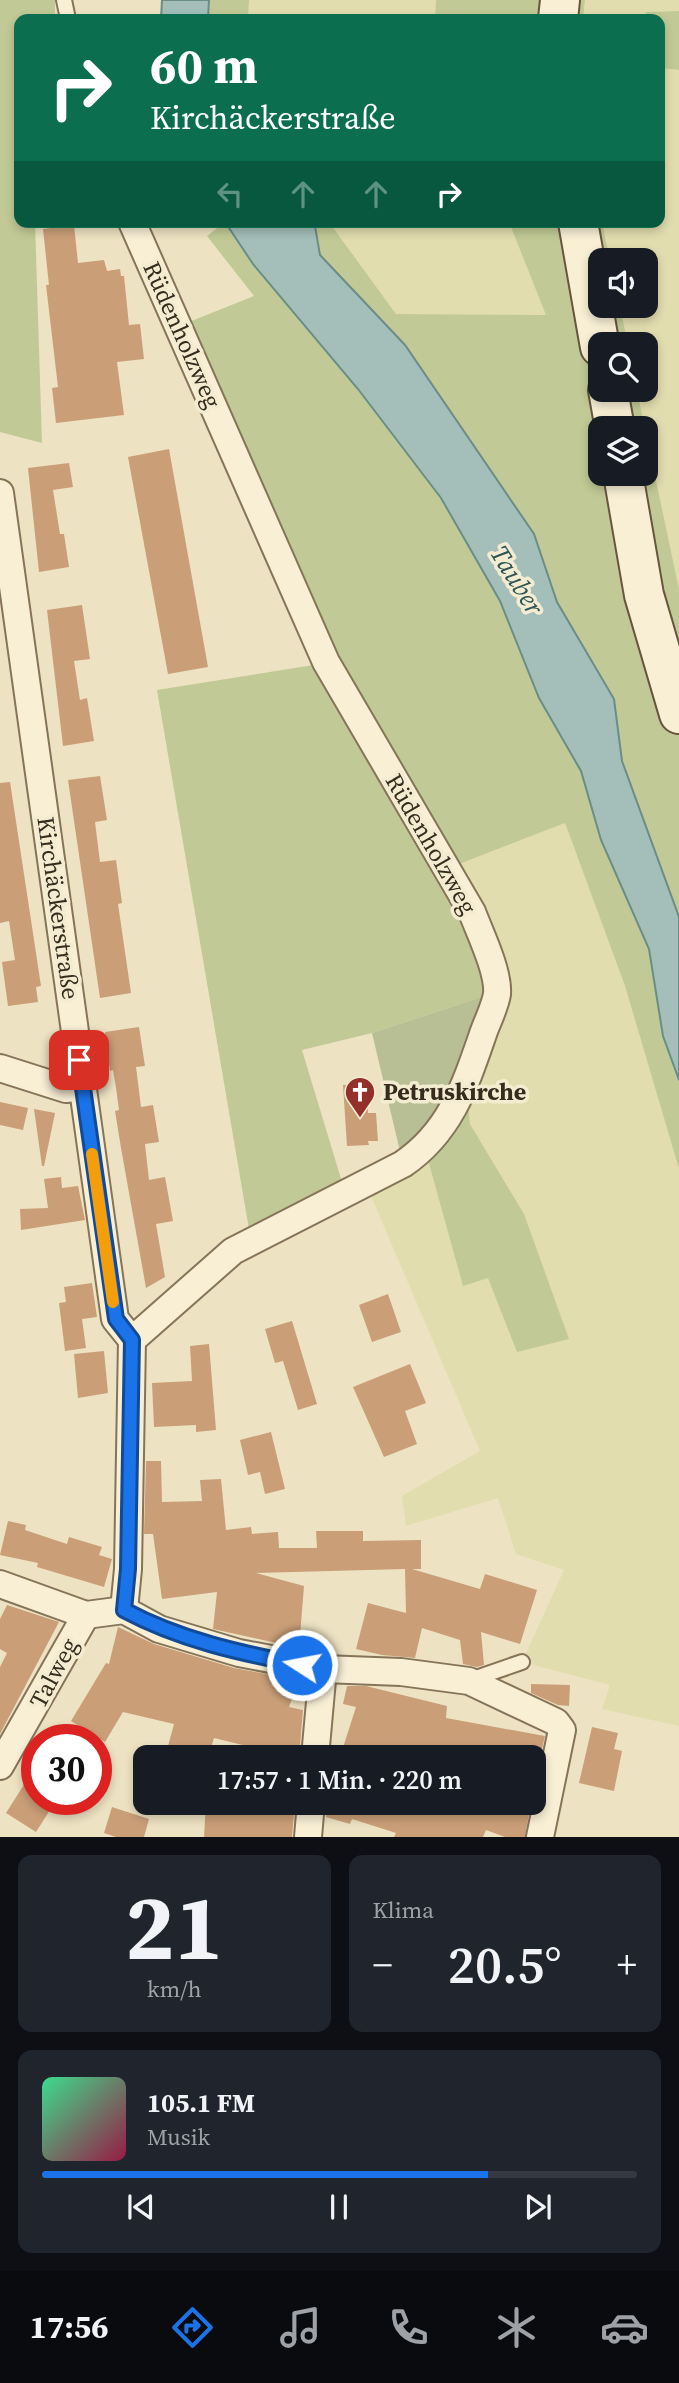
<!DOCTYPE html>
<html lang="de">
<head>
<meta charset="utf-8">
<style>
	body { margin:0; font-family:"Source Serif 4",serif; background:#20242c; color:#f1f3f6; height:100vh; display:flex; flex-direction:column; font-size:26px; white-space:nowrap }
	* { box-sizing:border-box; margin:0 }
	p { font-size:23px; color:#9ea1a6 }
	.icon { flex:none; width:38px; height:38px; fill:none; stroke:currentColor; stroke-width:2; stroke-linecap:round; stroke-linejoin:round }
	.map { position:relative; height:1837px; overflow:hidden }
	.sheet { display:flex; flex-direction:column; gap:18px; padding:18px; background:#0d0f14; flex:1 }
	.sheet>* { flex:none }
	.top-card { position:absolute; left:14px; top:14px; width:651px; height:214px; border-radius:14px; box-shadow:0 4px 10px #0003; background:#0b6e4f; color:#fff; overflow:hidden }
	.tools { position:absolute; left:588px; top:248px; display:grid; gap:14px }
	.tools a { display:grid; place-items:center; width:70px; height:70px; border-radius:14px; background:#171b24; box-shadow:0 4px 10px #0003; font-size:35px }
	.speed { position:absolute; left:21px; top:1724px; display:flex; gap:14px; font-size:35px; font-weight:700; text-align:center }
	.speed>* { display:grid; place-content:center; width:91px; height:91px; border-radius:50%; background:#171b24; box-shadow:0 4px 10px #0003; line-height:1 }
	.speed .limit { border:10px solid #d22; background:#fff; color:#111 }
	.pin { position:absolute; display:grid; place-items:center; width:60px; height:60px; color:#fff; margin:-30px; border-radius:14px; box-shadow:0 4px 10px #0006 }
	.me { position:absolute; width:77px; margin:-38px; rotate:281deg; stroke-linejoin:round; filter:drop-shadow(0 0 5px #0008) }
	.turn { display:flex; align-items:center; gap:24px; height:147px; padding:0 21px; font-size:32px }
	.turn .icon { width:91px; height:91px; stroke-width:2.5 }
	.turn b { display:block; font-size:49px; line-height:60px }
	.lanes { display:flex; align-items:center; height:66px; padding:0 21px; background:#0003; justify-content:center; gap:35px; direction:ltr }
	.lanes .off { opacity:.35 }
	.big { font-size:52px; font-weight:600; line-height:1.1 }
	.sheet .tile { flex:1; display:flex; flex-direction:column; justify-content:center; gap:10px; min-width:0; padding:0 24px; border-radius:14px; background:#20242c }
	.sheet .dial { align-items:center; gap:0 }
	.dial b { font-size:91px; line-height:1 }
	.song { display:flex; align-items:center; gap:21px }
	.cover { width:84px; height:84px; border-radius:10px; background:linear-gradient(135deg,hsl(150 70% 55%),hsl(340 70% 35%)) }
	.played { height:7px; border-radius:4px; background:linear-gradient(90deg,#1a73e8 75%,#363941 75%) }
	.keys { display:flex; justify-content:space-around; direction:ltr }
	.heat { display:flex; justify-content:space-between; align-items:center; font-size:38px; direction:ltr }
	.sheet .tiles { flex:1; display:grid; gap:18px; grid-template-columns:1fr 1fr }
	.tile:last-child { grid-column:span 2 }
	.trip { position:absolute; left:133px; top:1745px; width:413px; height:70px; border-radius:14px; background:#171b24; box-shadow:0 4px 10px #0003; font-weight:600; line-height:70px; text-align:center }
	.menu { display:flex; height:112px; justify-content:space-around; align-items:center; background:#090b0e; color:#9ea1a6 }
	.menu .icon { width:49px; height:49px }
	.menu .on { color:#1a73e8 }
	.menu b { font-size:32px; color:#f1f3f6 }
	.map>svg:first-child { display:block }
</style>
</head>
<body>
<div class="map">
<svg width="679" height="1837" viewBox="0 0 679 1837">
	<rect width="100%" height="100%" fill="#ede2c2"/>
	<!-- farmland -->
	<g fill="#e2ddaf">
		<path d="M249,0h187l-1,19h-187z"/>
		<path d="M585,0h94v11l-33,1 -1,7h-62z"/>
		<path d="M660,68l19,2v519l-42,-199h9v-45h-18l-8,-39h26v-45h-36l-8,-39h58z"/>
		<path d="M329,222h180l38,93 -151,-1z"/>
		<path d="M565,823l60,163 54,183v557l-77,-17 8,-24 -88,-23 42,-92 -48,-16 -18,-56 -92,28 -4,-30 78,-45 -115,-269 60,-33 99,65 -54,-90 -21,-256z"/>
	</g>
	<!-- green -->
	<g fill="#c1ca96">
		<path d="M0,0h55v19h-36v203h16l7,221 -42,-11z"/>
		<path d="M209,0h40l-1,19h-40z"/>
		<path d="M436,0h149l-2,19h-148z"/>
		<path d="M679,11v59l-19,-2v-49h-15l1,-7z"/>
		<path d="M225,222l28,42 105,125 83,109 59,103 39,97 42,73 20,69 48,109 14,87 16,44v89l-54,-183 -60,-163 -116,45 48,124 -125,41 -70,17 43,142 -94,49 -94,-551 169,-27 -147,-337 75,-30 -47,-60z"/>
		<path d="M309,222h20l67,92 150,1 -37,-93h93l8,39h-10v45h20l8,39h-28v45h37l8,39h-45v45h46v-41l33,156v328l-57,-156 -8,-62 -57,-97 -23,-68 -192,-255 -22,-24 -5,-29z"/>
		<path d="M466,1083l4,41 54,90 45,125 -52,13 -29,-74 -25,8 -38,-137z"/>
	</g>
	<!-- cemetery -->
	<path fill="#b8bf95" d="M497,992l-31,91 -63,81 -31,-131z"/>
	<!-- water -->
	<g fill="#a4bfb9" stroke="#6b8d87" stroke-width="2">
		<path d="M162,0h47l-1,19h-47z"/>
		<path d="M225,222h84l6,4 5,29 85,90 129,189 23,68 57,97 8,62 57,156v163l-16,-44 -14,-87 -48,-109 -20,-69 -42,-73 -39,-97 -59,-103 -83,-109 -105,-125z"/>
	</g>
	<!-- building -->
	<g fill="#ca9f78">
		<path d="M74,225l4,38 26,-3 3,11 13,-2 1,7h3l5,49 11,-1 4,35 -27,3 7,53 -68,8 -4,-35 6,-1 -12,-102h3l-6,-56z"/>
		<path d="M169,449l39,218 -40,7 -40,-217z"/>
		<path d="M69,463l4,24 -20,3 7,44h4l5,33 -30,5 -11,-104z"/>
		<path d="M82,605l8,54 -16,2 6,39 7,-2 7,43 -31,5 -16,-136z"/>
		<path d="M100,776l7,44 -12,2 5,40 16,-2 6,43 -4,1 13,89 -31,5 -32,-218z"/>
		<path d="M10,782l31,204 -5,1 2,15 -30,4 -6,-44 13,-2 -6,-39 -9,2v-140z"/>
		<path d="M139,1027l6,39 -9,1 5,40 12,-2 6,37 -14,2 4,36 16,-3 8,44 -17,3 9,53 -19,11 -25,-140 -6,-37 4,-1 -3,-22 -3,-18 -3,1 -5,-39z"/>
		<path d="M367,1084l1,29h8l2,28h-10l1,4 -22,1 -4,-61z"/>
		<path d="M0,1102l28,6 -5,22 -23,-5z"/>
		<path d="M34,1109l21,4 -11,53h-2z"/>
		<path d="M61,1177l1,11 16,-2 7,34 -64,10 -1,-21 28,-1 -4,-29z"/>
		<path d="M92,1283l5,34 -15,2 4,29 -21,3 -6,-48 7,-1 -2,-15z"/>
		<path d="M388,1294l13,38 -29,10 -13,-37z"/>
		<path d="M292,1321l25,83 -19,6 -15,-49 -8,2 -10,-34z"/>
		<path d="M209,1344l7,86 -20,2v-7l-42,2 -2,-44 40,-2 -2,-35z"/>
		<path d="M104,1351l4,42 -30,5 -4,-44z"/>
		<path d="M410,1364l16,39 -21,8 12,33 -33,13 -31,-70z"/>
		<path d="M271,1432l14,57 -20,5 -5,-22 -12,3 -8,-35z"/>
		<path d="M146,1461h15l1,41 40,-1 -2,-21 21,-1 5,51 25,-3 1,7 26,-2 1,16h38l-1,-17h47v10l58,-1v29h-9l68,20 5,-15 52,16 -17,54 -39,-12 3,33 -7,2 -14,-3 -3,-24 -38,-12 -7,30 -33,-3 -26,-6 12,-46 38,10 -1,-44 -149,4 48,13 -5,62 -86,-19 4,-37 -55,7 -9,-65h-9z"/>
		<path d="M8,1521l18,4 -1,5 42,14 2,-7 33,10 -3,8 13,4 -8,28 -67,-20 1,-4 -38,-8z"/>
		<path d="M7,1605l52,17 -59,112v-67l7,-14 -7,-4v-30z"/>
		<path d="M118,1627l36,17 80,24 65,12 -10,27 14,3 -4,47h-19v-3l-66,-16 -6,19h-43l9,-33 -51,-12 -18,30 -34,-21 35,-58 3,1z"/>
		<path d="M531,1684l39,1 -1,21 -11,-1 -27,-12z"/>
		<path d="M347,1686h19l81,20 -1,12 99,18 -5,21h-119l-17,-4 -1,4 -32,-4 -1,4h-30l16,-50 -13,-3z"/>
		<path d="M592,1727l26,6 -4,16 8,2 -8,40 -35,-8z"/>
		<path d="M37,1764v35h20l-21,33 -30,-19z"/>
		<path d="M206,1802h89l-3,35h-88z"/>
		<path d="M327,1802h204l-6,35h-20l-19,-7 -3,7h-89l2,-4 -44,-14 -2,5 -24,-7z"/>
		<path d="M112,1807l37,12 -5,18h-28l-12,-4z"/>
	</g>
	<g fill="none" stroke-linecap="round" stroke-linejoin="round">
		<!-- service casing -->
		<g stroke="#867459" stroke-width="18">
			<g id="service">
				<path d="M64,0l4,19"/>
				<path d="M470,1680l52,-18"/>
			</g>
		</g>
		<!-- minor casing -->
		<g stroke="#867459" stroke-width="30">
			<g id="minor">
				<path d="M0,493l115,826 17,21 -4,229 -4,41"/>
				<path d="M0,1068l66,21 17,-2"/>
				<path d="M132,1340l101,-89 170,-87c47,-32 62,-78 80,-130 4,-12 12,-27 14,-40 2,-22 -17,-61 -25,-82l-146,-250 -194,-440"/>
				<path d="M0,1584l86,31 38,-5 35,19 80,24 84,16 78,3 68,9 87,41 6,8 -22,107"/>
				<path d="M315,1757l8,-88"/>
				<path d="M0,1766l86,-151"/>
				<path d="M308,1837l3,-35"/>
			</g>
		</g>
		<!-- secondary casing -->
		<g stroke="#68553d" stroke-width="42">
			<g id="secondary">
				<path d="M558,19l2,-19"/>
				<path d="M578,222l22,125"/>
				<path d="M608,390l7,39"/>
				<path d="M623,474l21,121 35,119"/>
			</g>
		</g>
		<!-- service -->
		<use href="#service" stroke="#f8efd5" stroke-width="14"/>
		<!-- minor -->
		<use href="#minor" stroke="#f8efd5" stroke-width="26"/>
		<!-- secondary -->
		<use href="#secondary" stroke="#f8efd5" stroke-width="38"/>
	</g>
	<g fill="none" stroke-linecap="round" stroke-linejoin="round">
		<!-- route casing -->
		<g stroke="#114b97" stroke-width="18">
			<path id="route" d="M79,1060l37,259 16,21 -4,229 -4,41c56,30 116,43 178,55"/>
		</g>
		<!-- route -->
		<use href="#route" stroke="#1a73e8" stroke-width="12"/>
		<!-- slow -->
		<path stroke="#f59e0b" stroke-width="12" d="M92,1154l21,148"/>
	</g>
	<!-- icons -->
	<defs>
		<g id="church-pin" transform="scale(1.575)"><path d="M0 17L-7.5 6A9.5 9.5 0 1 1 7.5 6Z" fill="#93302b" stroke="#f4ecd1"/><path d="M-1.2-6h2.4v3.5h3.3v2.4h-3.3V6h-2.4V-.1h-3.3v-2.4h3.3Z" fill="#fff"/></g>
	</defs>
	<g fill-rule="evenodd">
		<use href="#church-pin" x="360" y="1092"/>
	</g>
	<g text-anchor="middle" stroke-width="7" stroke-linejoin="round" paint-order="stroke">
		<!-- street labels -->
		<g font-size="24" fill="#362b1d" stroke="#f4ecd1">
			<text transform="translate(182 335) rotate(66)" y="8">Rüdenholzweg</text>
			<text transform="translate(431 844) rotate(60)" y="8">Rüdenholzweg</text>
			<text transform="translate(58 908) rotate(82)" y="8">Kirchäckerstraße</text>
			<text transform="translate(54 1673) rotate(-62)" y="8">Talweg</text>
		</g>
		<!-- poi labels -->
		<g font-size="24" font-weight="bold" fill="#362b1d" stroke="#f4ecd1" text-anchor="start">
			<text x="383" y="1100">Petruskirche</text>
		</g>
		<!-- water labels -->
		<g font-size="26" font-style="italic" fill="#2d5555" stroke="#f4ecd1">
			<text transform="translate(517 580) rotate(58)" y="9">Tauber</text>
		</g>
	</g>
</svg>
<div class="tools">
<a><svg class="icon" aria-label="sound" viewBox="0 0 24 24"><path d="M4 9h4l5-4v14l-5-4H4zM17 9q2 3 0 6"/></svg></a>
<a><svg class="icon" aria-label="search" viewBox="0 0 24 24"><circle cx="10" cy="10" r="6"/><path d="M15 15l6 6"/></svg></a>
<a><svg class="icon" aria-label="layers" viewBox="0 0 24 24"><path d="M12 4l9 5-9 5-9-5zM3 14l9 5 9-5"/></svg></a>
</div>
<div class="speed"><div class="limit">30</div></div>
<div class="pin" style="left:79px;top:1060px;background:#d93025"><svg class="icon" aria-label="arrive" viewBox="0 0 24 24"><path d="M6 21V4h12l-3 4 3 4H6"/></svg></div>
<svg class="me" style="left:302px;top:1665px" viewBox="-20 -20 40 40"><circle r="17" fill="#1a73e8" stroke="#fff" stroke-width="3"/><path d="M0-11L8 9 0 5-8 9z" fill="#fff"/></svg>
<div class="trip">17:57 · 1 Min. · 220 m</div>
<div class="top-card">
<div class="turn"><svg class="icon" aria-label="right" viewBox="0 0 24 24"><path d="M7 20v-9h11M14 6l5 5-5 5"/></svg><div><b>60 m</b>Kirchäckerstraße</div></div>
<div class="lanes"><svg class="icon off" aria-label="left" viewBox="0 0 24 24"><path d="M17 20v-9H6M10 6l-5 5 5 5"/></svg><svg class="icon off" aria-label="ahead" viewBox="0 0 24 24"><path d="M12 20V5M6 11l6-6 6 6"/></svg><svg class="icon off" aria-label="ahead" viewBox="0 0 24 24"><path d="M12 20V5M6 11l6-6 6 6"/></svg><svg class="icon" aria-label="right" viewBox="0 0 24 24"><path d="M7 20v-9h11M14 6l5 5-5 5"/></svg></div>
</div>
</div>
<section class="sheet">
<div class="tiles">
<div class="tile dial"><b>21</b><p>km/h</p></div>
<div class="tile"><p>Klima</p>
<div class="heat"><a>−</a><b class="big">20.5°</b><a>+</a></div>
</div>
<div class="tile">
<div class="song"><i class="cover"></i><div><b>105.1 FM</b><p>Musik</p></div></div>
<div class="played"></div>
<div class="keys"><svg class="icon" aria-label="previous" viewBox="0 0 24 24"><path d="M18 5L8 12l10 7zM5 5v14"/></svg><svg class="icon" aria-label="pause" viewBox="0 0 24 24"><path d="M8 5v14M16 5v14"/></svg><svg class="icon" aria-label="next" viewBox="0 0 24 24"><path d="M6 5l10 7-10 7zM19 5v14"/></svg></div>
</div>
</div>
</section>
<nav class="menu">
<b>17:56</b>
<svg class="icon on" aria-label="directions" viewBox="0 0 24 24"><path d="M12 3l9 9-9 9-9-9zM9 14v-3h6M13 9l2 2-2 2"/></svg>
<svg class="icon" aria-label="music" viewBox="0 0 24 24"><path d="M9 18V5l10-2v13"/><circle cx="6" cy="18" r="3"/><circle cx="16" cy="16" r="3"/></svg>
<svg class="icon" aria-label="phone" viewBox="0 0 24 24"><path d="M5 4h4l2 5-3 2q2 4 5 5l2-3 5 2v4C11 20 4 13 5 4z"/></svg>
<svg class="icon" aria-label="climate" viewBox="0 0 24 24"><path d="M12 3v18M4 7l16 10M4 17L20 7"/></svg>
<svg class="icon" aria-label="car" viewBox="0 0 24 24"><path d="M5 17H2v-5l4-1 3-4h7l3 4 3 1v5h-3M9 17h6M6 11h13"/><circle cx="7" cy="17" r="2"/><circle cx="17" cy="17" r="2"/></svg>
</nav>
</body>
</html>
